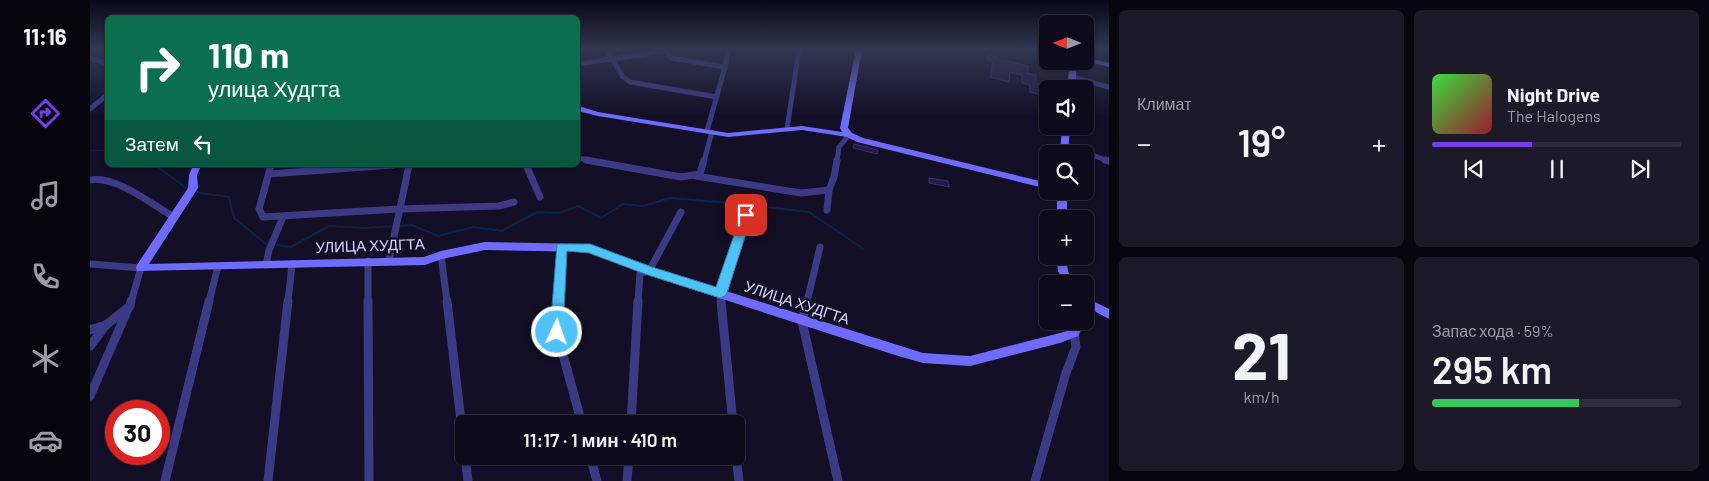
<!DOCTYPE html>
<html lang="ru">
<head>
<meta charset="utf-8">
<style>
	body { margin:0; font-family:Barlow,sans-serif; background:#1c1929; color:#f1f3f6; height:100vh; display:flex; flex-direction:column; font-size:19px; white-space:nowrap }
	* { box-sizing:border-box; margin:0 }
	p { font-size:16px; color:#9b9ba3 }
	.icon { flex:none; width:28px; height:28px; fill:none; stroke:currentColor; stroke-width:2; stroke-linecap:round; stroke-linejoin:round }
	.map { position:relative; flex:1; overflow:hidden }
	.sheet { display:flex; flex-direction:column; gap:10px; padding:10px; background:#08060f; width:600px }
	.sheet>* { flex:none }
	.guide { position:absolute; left:15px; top:15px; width:475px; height:152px; border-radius:8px; box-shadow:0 1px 4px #0004,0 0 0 1px #2e2b3b; background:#0b6e4f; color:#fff; overflow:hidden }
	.needle { width:32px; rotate:270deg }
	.fabs { position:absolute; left:949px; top:15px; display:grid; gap:10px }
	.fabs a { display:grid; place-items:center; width:55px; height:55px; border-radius:8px; background:#0e0b1c; box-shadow:0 1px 4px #0004,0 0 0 1px #2e2b3b; font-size:25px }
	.speed { position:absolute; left:15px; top:400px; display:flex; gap:10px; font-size:25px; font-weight:700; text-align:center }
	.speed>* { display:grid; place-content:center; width:65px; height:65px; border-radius:50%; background:#0e0b1c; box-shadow:0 1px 4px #0004,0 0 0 1px #2e2b3b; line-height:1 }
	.speed .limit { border:8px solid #d22; background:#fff; color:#111 }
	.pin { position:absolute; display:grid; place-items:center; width:42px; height:42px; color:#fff; margin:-21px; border-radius:10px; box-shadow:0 2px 8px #0006 }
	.me { position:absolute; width:55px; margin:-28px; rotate:3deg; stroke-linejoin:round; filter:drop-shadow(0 0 4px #0008) }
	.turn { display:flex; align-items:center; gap:18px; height:105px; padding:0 20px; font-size:22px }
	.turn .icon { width:65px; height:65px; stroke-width:2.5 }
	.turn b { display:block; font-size:35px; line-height:42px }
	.then { display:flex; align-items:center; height:48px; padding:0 20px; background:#0003; gap:10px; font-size:19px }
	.big { font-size:38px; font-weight:600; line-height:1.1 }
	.sheet .tile { flex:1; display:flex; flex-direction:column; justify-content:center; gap:8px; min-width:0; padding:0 18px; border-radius:8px; background:#1c1929 }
	.sheet .dial { align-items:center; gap:0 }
	.dial b { font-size:65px; line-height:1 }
	.song { display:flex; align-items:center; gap:15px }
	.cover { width:60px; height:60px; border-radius:8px; background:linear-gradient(135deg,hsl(120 70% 55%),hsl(350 70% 35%)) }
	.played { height:5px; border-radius:2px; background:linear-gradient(90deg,#7c3aed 40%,#2e2b3b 40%) }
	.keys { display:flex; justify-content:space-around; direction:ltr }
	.heat { display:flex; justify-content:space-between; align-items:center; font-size:28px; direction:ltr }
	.charge { height:8px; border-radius:4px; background:linear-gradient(90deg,#34c759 59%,#2e2b3b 0) }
	.sheet .tiles { flex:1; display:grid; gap:10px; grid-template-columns:repeat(2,1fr) }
	.trip { position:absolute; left:365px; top:415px; width:290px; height:50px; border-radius:8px; background:#0e0b1c; box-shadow:0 1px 4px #0004,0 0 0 1px #2e2b3b; font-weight:600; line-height:50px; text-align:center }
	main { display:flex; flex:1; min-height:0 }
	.tabs { display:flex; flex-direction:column; width:90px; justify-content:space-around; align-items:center; background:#06040b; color:#9b9ba3 }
	.tabs .icon { width:35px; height:35px }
	.tabs .selected { color:#7c3aed }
	.tabs b { font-size:22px; color:#f1f3f6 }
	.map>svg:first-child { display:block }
</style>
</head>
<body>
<main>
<nav class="tabs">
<b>11:16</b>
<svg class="icon selected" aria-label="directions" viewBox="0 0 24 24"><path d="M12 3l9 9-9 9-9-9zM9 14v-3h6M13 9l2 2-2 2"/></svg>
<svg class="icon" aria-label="music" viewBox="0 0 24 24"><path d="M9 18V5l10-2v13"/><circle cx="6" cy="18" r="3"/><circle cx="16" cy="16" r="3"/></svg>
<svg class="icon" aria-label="phone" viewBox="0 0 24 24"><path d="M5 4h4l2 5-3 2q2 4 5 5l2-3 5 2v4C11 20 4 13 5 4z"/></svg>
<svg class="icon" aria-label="climate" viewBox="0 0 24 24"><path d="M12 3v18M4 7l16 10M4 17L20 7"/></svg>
<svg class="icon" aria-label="car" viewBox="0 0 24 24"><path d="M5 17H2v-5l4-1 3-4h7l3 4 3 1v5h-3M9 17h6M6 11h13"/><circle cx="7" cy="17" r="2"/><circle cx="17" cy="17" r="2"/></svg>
</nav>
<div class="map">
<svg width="1019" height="481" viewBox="0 0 1019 481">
	<rect width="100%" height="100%" fill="#130f26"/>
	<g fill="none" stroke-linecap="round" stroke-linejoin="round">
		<!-- stream-far1 -->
		<path stroke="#0c2248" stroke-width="1" d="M0,151l18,-1"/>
		<!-- stream -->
		<g stroke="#0c2248" stroke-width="2">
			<path d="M65,165l34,25"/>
			<path d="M104,192l35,5 5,21 32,26"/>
			<path d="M309,226l13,-1 26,11 35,-9 29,4 35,-19 22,1 19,-7 23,12 22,-14 21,2 26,-8 72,6 67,8 53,36"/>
			<path d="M187,245l14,2 38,-21 37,2 28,-2"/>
		</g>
	</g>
	<!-- building -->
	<g fill="#241b47" stroke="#3b2d73">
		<path d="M897,54l8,2v2l33,8 -1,7 9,2v8l5,2v10l-11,-3v-7l-8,-2v-8l-12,-3 -1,10 -19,-5 3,-16 -6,-2z"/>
		<path d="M764,144l24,6 -1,4 -24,-6z"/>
		<path d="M839,178l19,3 1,6 -20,-4z"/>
	</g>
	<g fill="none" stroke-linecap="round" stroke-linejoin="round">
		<!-- street-far2 -->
		<g stroke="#3d3a85" stroke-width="5">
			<path d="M516,49l17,28 7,5 87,15"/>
			<path d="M574,49l7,9 54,9"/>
			<path d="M956,49h2"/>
			<path d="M0,58l18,6"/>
			<path d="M488,64l87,-13"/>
			<path d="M982,77l37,10"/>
			<path d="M0,109l18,-15"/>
			<path d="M697,129l12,-80"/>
			<path d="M617,131l18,-64 3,-18"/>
			<path d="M974,144l44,17"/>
			<path d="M488,158l15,3"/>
			<path d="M614,161l8,-29"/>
			<path d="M747,161l2,-14 10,-12"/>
		</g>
		<!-- street-far1 -->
		<g stroke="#3d3a85" stroke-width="7">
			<path d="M496,160l95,17 19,-3 4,-14"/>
			<path d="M1015,160l4,1"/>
			<path d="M181,165l-12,44 4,8 136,-8 100,-3 15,-4"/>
			<path d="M436,165l14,32"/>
			<path d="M179,174l124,-9"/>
			<path d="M606,176l105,17 28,-3 5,-13 3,-17"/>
			<path d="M0,180c26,-5 61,24 84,37"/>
			<path d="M737,210l2,-20"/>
			<path d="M351,255l6,47"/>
			<path d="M278,261v41"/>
			<path d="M299,261l20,-96"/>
			<path d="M0,264l51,4 -10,34"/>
			<path d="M176,265l3,-15 14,-33"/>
			<path d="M119,302l9,-36"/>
			<path d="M198,302l4,-38"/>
			<path d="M468,302l3,-55"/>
			<path d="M548,302l2,-29 9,-2 32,-59"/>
			<path d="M631,302l-1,-9 26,-78"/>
			<path d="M717,302l13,-55"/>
		</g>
		<!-- street -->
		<g stroke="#3d3a85" stroke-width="9">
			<path d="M278,301l1,180"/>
			<path d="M357,301l17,146"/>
			<path d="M468,301l-1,32 25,91"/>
			<path d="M631,301l12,123"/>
			<path d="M717,301l-5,20 36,160"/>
			<path d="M0,330l16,-5"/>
			<path d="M0,346l16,-21 24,-19 1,-5"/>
			<path d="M0,396l38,-87"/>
			<path d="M541,424l7,-123"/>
			<path d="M646,455l3,26"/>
			<path d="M375,456l3,25"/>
			<path d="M500,456l7,25"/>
			<path d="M75,481l44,-180"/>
			<path d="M178,481l20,-180"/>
			<path d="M537,481l2,-25"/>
			<path d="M945,481l31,-108 10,-26 -2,-14"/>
		</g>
		<!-- secondary -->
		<g fill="#6f6bff" fill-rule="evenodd">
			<path d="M766,49h6l-14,79 4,5 11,5 185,45v6l-191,-47 -10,-5 -45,-7 -74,7 -130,-21 -20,-5v-6l4,2 16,5 130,21 74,-7 40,6 -2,-4z"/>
			<path d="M995,57l24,6v4l-24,-6z"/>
			<path d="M980,61h7l-2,28h-8z"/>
			<path d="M972,126h8l-2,28h-8z"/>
			<path d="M103,165h8l-4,10 1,13 -49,76 275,-7 17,-6 44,-9 105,2 63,24 270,85 47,3 90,-23 10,-3 4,-9h11v-1l1,1 -8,15 -18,7 -90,23 -47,-3 -28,-8 -250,-81 -56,-22 -104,-2 -43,9 -17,6 -288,6 -1,-3 1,-3 51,-77 1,-13z"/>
			<rect x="967" y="191" width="10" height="28"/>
			<path d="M966,256h10l2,15 6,13h-10l-6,-13z"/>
			<path d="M995,297l24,12v10l-24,-13z"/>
		</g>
	</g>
	<!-- sky -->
	<linearGradient id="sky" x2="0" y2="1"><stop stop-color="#0a0815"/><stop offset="0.42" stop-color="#333752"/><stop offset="1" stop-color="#333752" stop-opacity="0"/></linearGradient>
	<rect width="1019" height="116" fill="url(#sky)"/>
	<!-- route -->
	<path fill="#4fc3f7" stroke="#337fa1" d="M656,211l6,4 -25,78 -2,3 -5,2 -75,-24 -56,-21 -22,-2 -4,81 -2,4 -4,2 -5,-2 -2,-4 7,-88h33l62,23 64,20 25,-72z"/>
	<g text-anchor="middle" stroke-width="5" stroke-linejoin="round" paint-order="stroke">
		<!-- street labels -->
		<g font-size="15" fill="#d9d4ff" stroke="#130f26">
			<text transform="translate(280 246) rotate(-2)" y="5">УЛИЦА ХУДГТА</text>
			<text transform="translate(707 303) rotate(18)" y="5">УЛИЦА ХУДГТА</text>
		</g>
	</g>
</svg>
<div class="fabs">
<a><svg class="needle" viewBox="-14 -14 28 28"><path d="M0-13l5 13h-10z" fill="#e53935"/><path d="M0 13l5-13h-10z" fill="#9b9ba3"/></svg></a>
<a><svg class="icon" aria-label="sound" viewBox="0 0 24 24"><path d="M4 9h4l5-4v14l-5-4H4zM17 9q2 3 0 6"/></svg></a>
<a><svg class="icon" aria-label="search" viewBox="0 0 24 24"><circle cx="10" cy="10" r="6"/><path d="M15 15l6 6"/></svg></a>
<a>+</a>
<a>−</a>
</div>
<div class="speed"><div class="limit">30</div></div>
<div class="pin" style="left:656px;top:215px;background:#d93025"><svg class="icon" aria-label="arrive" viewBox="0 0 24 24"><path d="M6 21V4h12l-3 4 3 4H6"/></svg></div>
<svg class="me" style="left:467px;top:332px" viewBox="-20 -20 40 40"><circle r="17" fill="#4fc3f7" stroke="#fff" stroke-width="3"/><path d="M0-11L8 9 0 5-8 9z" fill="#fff"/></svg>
<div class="trip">11:17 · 1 мин · 410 m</div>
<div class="guide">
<div class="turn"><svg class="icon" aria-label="right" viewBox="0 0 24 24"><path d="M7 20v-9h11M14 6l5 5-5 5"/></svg><div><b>110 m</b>улица Худгта</div></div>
<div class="then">Затем<svg class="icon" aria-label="left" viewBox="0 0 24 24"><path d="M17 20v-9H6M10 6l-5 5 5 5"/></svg></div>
</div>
</div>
<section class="sheet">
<div class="tiles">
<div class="tile"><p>Климат</p>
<div class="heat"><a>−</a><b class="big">19°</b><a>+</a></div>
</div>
<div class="tile">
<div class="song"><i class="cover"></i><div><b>Night Drive</b><p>The Halogens</p></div></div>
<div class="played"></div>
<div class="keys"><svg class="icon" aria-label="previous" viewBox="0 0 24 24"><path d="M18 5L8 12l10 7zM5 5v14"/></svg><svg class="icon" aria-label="pause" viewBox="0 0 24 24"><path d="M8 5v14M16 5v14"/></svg><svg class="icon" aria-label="next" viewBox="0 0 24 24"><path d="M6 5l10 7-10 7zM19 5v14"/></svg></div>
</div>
<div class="tile dial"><b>21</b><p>km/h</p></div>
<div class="tile"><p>Запас хода · 59%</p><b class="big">295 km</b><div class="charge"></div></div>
</div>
</section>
</main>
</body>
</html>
